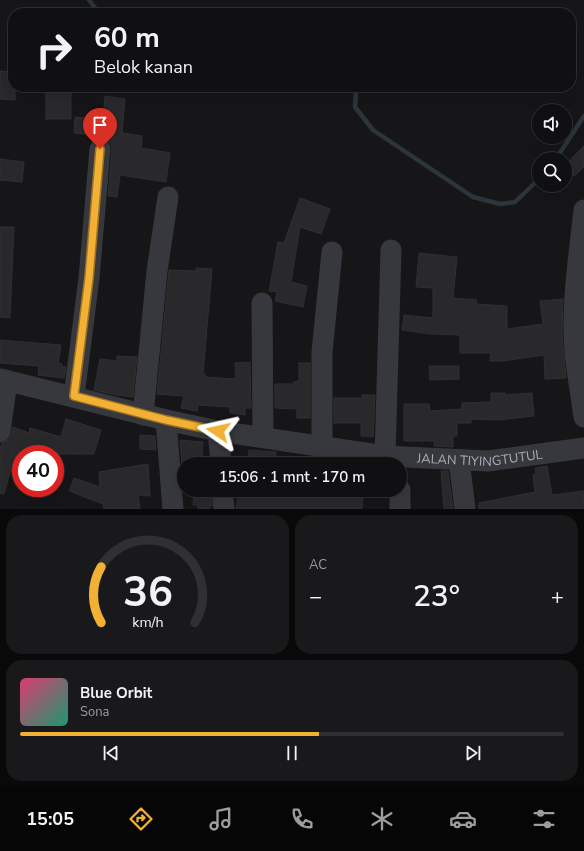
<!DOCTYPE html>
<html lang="id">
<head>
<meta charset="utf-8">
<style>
	body { margin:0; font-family:"Nunito Sans",sans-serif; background:#19191b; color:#f1f3f6; height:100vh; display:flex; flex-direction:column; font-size:15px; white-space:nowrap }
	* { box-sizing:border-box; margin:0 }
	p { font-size:13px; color:#9c9d9f }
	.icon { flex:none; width:22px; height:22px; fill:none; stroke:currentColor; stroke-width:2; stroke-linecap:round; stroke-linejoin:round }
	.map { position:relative; height:509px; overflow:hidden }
	.side { display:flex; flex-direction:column; gap:6px; padding:6px; background:#09090a; flex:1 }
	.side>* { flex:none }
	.top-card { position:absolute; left:8px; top:8px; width:568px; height:84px; border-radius:16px; box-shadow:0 4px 16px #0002,0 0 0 1px #303032; background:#101012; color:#f1f3f6; overflow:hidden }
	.controls { position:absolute; left:532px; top:104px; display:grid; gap:8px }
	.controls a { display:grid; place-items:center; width:40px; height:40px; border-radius:50%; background:#101012; box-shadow:0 4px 16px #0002,0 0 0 1px #303032; font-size:20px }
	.speed { position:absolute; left:12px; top:445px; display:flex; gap:8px; font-size:20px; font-weight:700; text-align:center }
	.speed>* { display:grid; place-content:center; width:52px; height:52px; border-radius:50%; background:#101012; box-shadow:0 4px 16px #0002,0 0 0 1px #303032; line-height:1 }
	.speed .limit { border:6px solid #d22; background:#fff; color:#111 }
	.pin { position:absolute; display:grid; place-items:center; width:34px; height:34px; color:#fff; margin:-41px -17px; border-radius:50% 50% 50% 0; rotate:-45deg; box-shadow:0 0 4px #0007 }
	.pin .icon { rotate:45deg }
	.me { position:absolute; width:44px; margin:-22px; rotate:281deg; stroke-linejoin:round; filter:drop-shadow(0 0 3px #0008) }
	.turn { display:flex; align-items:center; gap:14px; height:84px; padding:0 20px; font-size:18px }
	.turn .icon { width:52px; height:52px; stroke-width:2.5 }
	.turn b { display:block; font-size:28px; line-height:34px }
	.big { font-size:30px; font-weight:600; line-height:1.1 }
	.side .widget { flex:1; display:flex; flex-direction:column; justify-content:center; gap:6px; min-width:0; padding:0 14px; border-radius:16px; background:#19191b }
	.side .dial { align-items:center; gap:0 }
	.dial svg { height:104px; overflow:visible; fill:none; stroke:#303032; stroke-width:7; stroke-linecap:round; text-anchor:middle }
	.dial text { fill:#f1f3f6; stroke:none }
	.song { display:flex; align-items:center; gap:12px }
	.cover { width:48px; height:48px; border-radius:6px; background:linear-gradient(135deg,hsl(340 70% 55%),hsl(160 70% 35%)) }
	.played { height:4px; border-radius:2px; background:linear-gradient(90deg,#f2b134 55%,#303032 55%) }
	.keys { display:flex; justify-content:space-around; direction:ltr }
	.heat { display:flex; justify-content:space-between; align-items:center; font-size:22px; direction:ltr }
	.side .tiles { flex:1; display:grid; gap:6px; grid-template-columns:1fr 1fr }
	.widget:last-child { grid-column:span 2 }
	.trip { position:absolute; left:177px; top:457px; width:230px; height:40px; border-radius:20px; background:#101012; box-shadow:0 4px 16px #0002,0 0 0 1px #303032; font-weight:600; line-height:40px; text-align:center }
	.tab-bar { display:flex; height:64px; justify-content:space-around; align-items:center; background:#060607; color:#9c9d9f }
	.tab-bar .icon { width:28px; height:28px }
	.tab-bar .on { color:#f2b134 }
	.tab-bar b { font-size:18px; color:#f1f3f6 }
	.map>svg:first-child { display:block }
</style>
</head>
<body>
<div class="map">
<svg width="584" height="509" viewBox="0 0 584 509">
	<rect width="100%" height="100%" fill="#161618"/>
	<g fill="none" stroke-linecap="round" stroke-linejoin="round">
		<!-- stream -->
		<g stroke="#2c353c" stroke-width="4.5">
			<path d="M89,0l10,13"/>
			<path d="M353,87l3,5 -1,15 18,23 100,67 27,7 15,-2 24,-23"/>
			<path d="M556,159l28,-43"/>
		</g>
	</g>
	<!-- building -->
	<g fill="#29292c" stroke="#303034">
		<path d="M0,71l13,1v15h2v13l-15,-1z"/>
		<rect x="46" y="87" width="25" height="32"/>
		<path d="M105,96l20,3 -3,34 20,3 -1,12 29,5 -4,29 -46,-7 -3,22 -9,-1 4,-46 -1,-6 -6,-6v-2l-31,-3 1,-16 28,3z"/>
		<path d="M584,146v21l-10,9 -9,-11z"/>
		<path d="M0,159l24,3 -2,20 -22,-2z"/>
		<path d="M300,198l30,11 -9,25 -21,-7 -9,55 16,4 -4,21 -28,-6 2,-9 -8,-1 9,-49 6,1z"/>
		<path d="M0,227h14l-4,91 -10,-1z"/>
		<path d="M419,253l38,4 -4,41 24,2 -1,4 31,2v23l36,-5 -3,-23 23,-2 -1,36 4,43 -21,1 -1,-24 -41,6h-13l1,-8h-31v-18l-29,-1 -29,-4 2,-15 29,3v-30l-17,-1z"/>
		<path d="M196,268l16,1 -9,105h2v3l31,2 -1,-16 15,-1 1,46h-6v7l-15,-2v-6l-32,-2 -1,6 -16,-3 3,-12 -27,-2 12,-124 27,1z"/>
		<path d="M0,340l61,5 -3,18 4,1v3h4l-2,11 -26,-3 1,-9 -39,-3z"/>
		<path d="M117,356l20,1 -4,40 -17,-2 -22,-5 6,-31 17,2z"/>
		<path d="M299,363h11v55h-13v-9l-22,-1v-24h19v-2l5,-1z"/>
		<path d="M429,366h30v13l-29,1z"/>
		<path d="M491,393h14v2l27,-2 2,23 -35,4 -28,-1v4h-14v13h-4v11l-19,-1v-5h-30v-37h25l1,7 32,-2v-6l29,-1z"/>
		<path d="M362,395h13l-2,42 -12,-1v-13h-27v-25h28z"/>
		<path d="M66,419l35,11 -7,24h-83l10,4v13l-10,-2 -7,25 -4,-1v-44l2,-6 8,-4 3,-12 16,6 1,-5 31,9z"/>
		<path d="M140,435l15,1 1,14 -16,-1z"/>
		<path d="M180,440l23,2 -1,22h-20z"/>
		<path d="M249,450l27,2 -1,12h-27z"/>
		<path d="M148,464l2,32 -12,-1 2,14h-36l-1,-5 -34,-13 5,-13 26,9 -1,-15z"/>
		<path d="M547,466l5,29 32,-4v18h-105v-6l56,-11 -2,-17 3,-1 -1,-6z"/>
		<path d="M441,471h7l5,38h-9z"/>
		<path d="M194,490h16l2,16 -2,-1v4h-12v-4h-5z"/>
		<path d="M239,490h95l29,3 -1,16h-126z"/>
	</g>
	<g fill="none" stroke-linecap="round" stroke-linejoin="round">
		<!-- minor -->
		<g stroke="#37383d" stroke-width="21">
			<path d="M584,210c-4,38 -10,75 -10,113 -1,31 6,63 10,94"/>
			<path d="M262,303l1,134"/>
			<path id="s1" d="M0,379l166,41 52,11 167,25 103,5 96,-13"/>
			<path d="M74,396l15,-118 11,-129"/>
			<path d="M143,415l14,-144 11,-74"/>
			<path d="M166,420l7,89"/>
			<path d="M218,431l3,33"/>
			<path d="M0,432l7,-51"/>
			<path d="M322,447v-95l10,-100"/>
			<path d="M385,456l6,-206"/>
			<path d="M459,460l6,49"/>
			<path d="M222,490l2,19"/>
			<path d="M400,509v-19"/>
		</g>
	</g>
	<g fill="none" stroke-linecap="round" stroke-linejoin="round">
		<!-- route casing -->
		<g stroke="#9d7322" stroke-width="10">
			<path id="route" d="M100,149l-11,129 -15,118 92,24 52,11"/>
		</g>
		<!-- route -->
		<use href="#route" stroke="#f2b134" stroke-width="7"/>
	</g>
	<g text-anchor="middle" stroke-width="4" stroke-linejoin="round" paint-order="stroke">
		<!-- street labels -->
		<g font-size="13" fill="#a8adb8" stroke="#111113">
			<text dy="5" stroke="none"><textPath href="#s1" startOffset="488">JALAN TIYINGTUTUL</textPath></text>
		</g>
	</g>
</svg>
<div class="controls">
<a><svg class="icon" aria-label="sound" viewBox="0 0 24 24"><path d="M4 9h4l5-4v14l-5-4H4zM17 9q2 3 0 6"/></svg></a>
<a><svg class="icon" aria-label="search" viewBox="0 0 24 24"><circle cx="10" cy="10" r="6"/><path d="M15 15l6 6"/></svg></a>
</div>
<div class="speed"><div class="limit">40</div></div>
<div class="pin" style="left:100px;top:149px;background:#d93025"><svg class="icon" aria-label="arrive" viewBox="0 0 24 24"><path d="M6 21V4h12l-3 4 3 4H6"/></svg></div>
<svg class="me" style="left:218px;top:431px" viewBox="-20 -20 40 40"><path d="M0-17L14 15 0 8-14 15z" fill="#f2b134" stroke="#fff" stroke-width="4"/></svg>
<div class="trip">15:06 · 1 mnt · 170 m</div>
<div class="top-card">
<div class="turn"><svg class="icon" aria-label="right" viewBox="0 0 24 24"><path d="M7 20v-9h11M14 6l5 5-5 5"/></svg><div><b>60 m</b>Belok kanan</div></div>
</div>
</div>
<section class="side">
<div class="tiles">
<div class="widget dial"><svg viewBox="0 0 100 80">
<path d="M14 69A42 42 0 1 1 86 69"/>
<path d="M14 69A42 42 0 0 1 14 26" stroke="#f2b134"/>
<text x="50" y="56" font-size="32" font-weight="700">36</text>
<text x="50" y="72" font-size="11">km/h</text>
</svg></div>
<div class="widget"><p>AC</p>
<div class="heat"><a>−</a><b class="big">23°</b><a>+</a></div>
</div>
<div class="widget">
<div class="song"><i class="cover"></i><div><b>Blue Orbit</b><p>Sona</p></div></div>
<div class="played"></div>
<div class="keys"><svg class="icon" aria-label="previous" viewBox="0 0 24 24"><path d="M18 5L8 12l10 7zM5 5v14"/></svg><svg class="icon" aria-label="pause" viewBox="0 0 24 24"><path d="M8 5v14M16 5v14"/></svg><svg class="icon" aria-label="next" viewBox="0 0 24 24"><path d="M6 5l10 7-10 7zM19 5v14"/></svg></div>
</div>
</div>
</section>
<nav class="tab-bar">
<b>15:05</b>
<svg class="icon on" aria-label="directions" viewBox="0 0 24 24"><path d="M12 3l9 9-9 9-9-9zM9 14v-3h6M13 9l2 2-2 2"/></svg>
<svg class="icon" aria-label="music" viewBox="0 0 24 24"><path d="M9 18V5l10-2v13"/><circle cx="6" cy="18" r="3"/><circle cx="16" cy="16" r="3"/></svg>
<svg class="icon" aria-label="phone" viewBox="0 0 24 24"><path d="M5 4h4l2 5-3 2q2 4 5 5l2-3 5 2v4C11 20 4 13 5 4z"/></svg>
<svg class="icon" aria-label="climate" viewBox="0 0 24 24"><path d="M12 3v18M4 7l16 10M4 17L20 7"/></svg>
<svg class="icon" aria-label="car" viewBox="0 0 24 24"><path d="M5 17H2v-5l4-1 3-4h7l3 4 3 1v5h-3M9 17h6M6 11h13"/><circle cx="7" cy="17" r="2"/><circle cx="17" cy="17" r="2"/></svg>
<svg class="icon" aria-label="filters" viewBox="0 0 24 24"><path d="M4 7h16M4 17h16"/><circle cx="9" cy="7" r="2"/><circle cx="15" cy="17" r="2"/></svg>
</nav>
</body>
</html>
